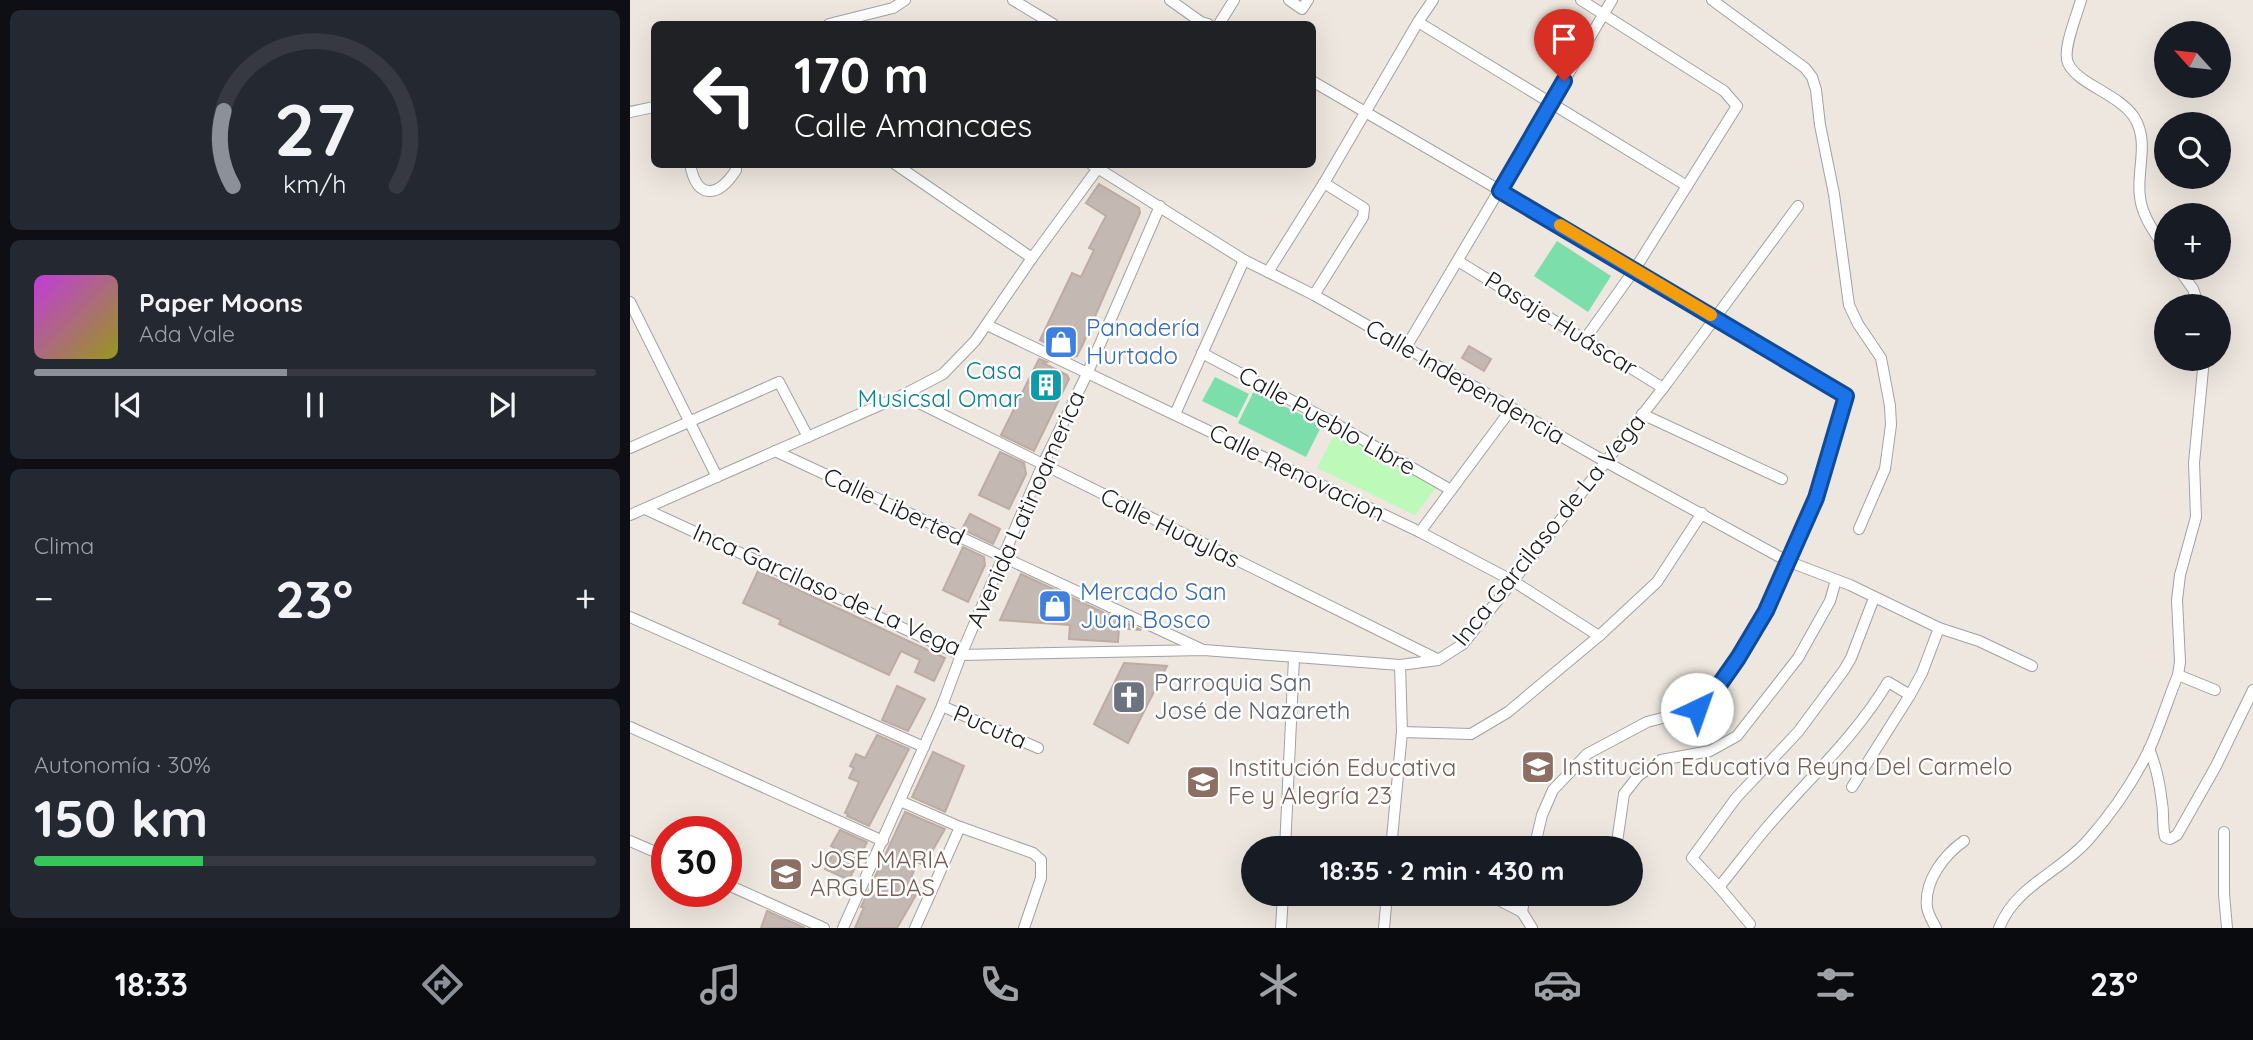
<!DOCTYPE html>
<html lang="es">
<head>
<meta charset="utf-8">
<style>
	body { margin:0; font-family:Quicksand,sans-serif; background:#242831; color:#f1f3f6; height:100vh; display:flex; flex-direction:column; font-size:26px; white-space:nowrap }
	* { box-sizing:border-box; margin:0 }
	p { font-size:23px; color:#9ea1a6 }
	.icon { flex:none; width:38px; height:38px; fill:none; stroke:currentColor; stroke-width:2; stroke-linecap:round; stroke-linejoin:round }
	.map { position:relative; flex:1; overflow:hidden }
	.panel { display:flex; flex-direction:column; gap:10px; padding:10px; background:#0d0f14; width:630px }
	.panel>* { flex:none }
	.hud { position:absolute; left:21px; top:21px; width:665px; height:147px; border-radius:10px; box-shadow:0 7px 28px #0002; background:#202124; color:#fff; overflow:hidden }
	.needle { width:46px; rotate:297deg }
	.tools { position:absolute; left:1524px; top:21px; display:grid; gap:14px }
	.tools a { display:grid; place-items:center; width:77px; height:77px; border-radius:50%; background:#171b24; box-shadow:0 7px 28px #0002; font-size:35px }
	.speed { position:absolute; left:21px; top:816px; display:flex; gap:14px; font-size:35px; font-weight:700; text-align:center }
	.speed>* { display:grid; place-content:center; width:91px; height:91px; border-radius:50%; background:#171b24; box-shadow:0 7px 28px #0002; line-height:1 }
	.speed .limit { border:10px solid #d22; background:#fff; color:#111 }
	.pin { position:absolute; display:grid; place-items:center; width:60px; height:60px; color:#fff; margin:-72px -30px; border-radius:50% 50% 50% 0; rotate:-45deg; box-shadow:0 0 7px #0007 }
	.pin .icon { rotate:45deg }
	.me { position:absolute; width:77px; margin:-38px; rotate:42deg; stroke-linejoin:round; filter:drop-shadow(0 0 5px #0008) }
	.turn { display:flex; align-items:center; gap:24px; height:147px; padding:0 28px; font-size:32px }
	.turn .icon { width:91px; height:91px; stroke-width:2.5 }
	.turn b { display:block; font-size:49px; line-height:60px }
	.big { font-size:52px; font-weight:700; line-height:1.1 }
	.panel .tile { flex:1; display:flex; flex-direction:column; justify-content:center; gap:10px; min-width:0; padding:0 24px; border-radius:10px; background:#242831 }
	.panel .dial { align-items:center; gap:0 }
	.dial svg { height:182px; overflow:visible; fill:none; stroke:#363941; stroke-width:7; stroke-linecap:round; text-anchor:middle }
	.dial text { fill:#f1f3f6; stroke:none }
	.song { display:flex; align-items:center; gap:21px }
	.cover { width:84px; height:84px; border-radius:10px; background:linear-gradient(135deg,hsl(290 70% 55%),hsl(60 70% 35%)) }
	.played { height:7px; border-radius:4px; background:linear-gradient(90deg,#8c9099 45%,#363941 45%) }
	.keys { display:flex; justify-content:space-around; direction:ltr }
	.heat { display:flex; justify-content:space-between; align-items:center; font-size:38px; direction:ltr }
	.charge { height:10px; border-radius:5px; background:linear-gradient(90deg,#34c759 30%,#363941 0) }
	.trip { position:absolute; left:611px; top:836px; width:402px; height:70px; border-radius:35px; background:#171b24; box-shadow:0 7px 28px #0002; font-weight:700; line-height:70px; text-align:center }
	.tabs { display:flex; height:112px; justify-content:space-around; align-items:center; background:#090b0e; color:#9ea1a6 }
	.tabs .icon { width:49px; height:49px }
	.tabs .active { color:#8c9099 }
	.tabs b { font-size:32px; color:#f1f3f6 }
	main { display:flex; flex:1; min-height:0 }
	.map>svg:first-child { display:block }
</style>
</head>
<body>
<main>
<section class="panel">
<div class="tile dial"><svg viewBox="0 0 100 80">
<path d="M14 69A42 42 0 1 1 86 69"/>
<path d="M14 69A42 42 0 0 1 10 36" stroke="#8c9099"/>
<text x="50" y="56" font-size="32" font-weight="700">27</text>
<text x="50" y="72" font-size="11">km/h</text>
</svg></div>
<div class="tile">
<div class="song"><i class="cover"></i><div><b>Paper Moons</b><p>Ada Vale</p></div></div>
<div class="played"></div>
<div class="keys"><svg class="icon" aria-label="previous" viewBox="0 0 24 24"><path d="M18 5L8 12l10 7zM5 5v14"/></svg><svg class="icon" aria-label="pause" viewBox="0 0 24 24"><path d="M8 5v14M16 5v14"/></svg><svg class="icon" aria-label="next" viewBox="0 0 24 24"><path d="M6 5l10 7-10 7zM19 5v14"/></svg></div>
</div>
<div class="tile"><p>Clima</p>
<div class="heat"><a>−</a><b class="big">23°</b><a>+</a></div>
</div>
<div class="tile"><p>Autonomía · 30%</p><b class="big">150 km</b><div class="charge"></div></div>
</section>
<div class="map">
<svg width="1623" height="928" viewBox="0 0 1623 928">
	<rect width="100%" height="100%" fill="#ede7df"/>
	<!-- park -->
	<path fill="#bdfab9" d="M707,429l99,59 -21,27 -98,-47z"/>
	<!-- pitch -->
	<g fill="#7bdeab">
		<path d="M927,241l54,35 -23,36 -54,-36z"/>
		<path d="M585,377l34,17 -12,24 -35,-17z"/>
		<path d="M624,391l68,34 -16,32 -68,-34z"/>
	</g>
	<!-- building -->
	<g fill="#c4b8b3" stroke="#beaba2" stroke-width="2">
		<path d="M469,184l40,24 1,5 -57,131 -6,12 -4,1 -33,-17 32,-67 9,4 13,-27 -5,-2 17,-32 -20,-13z"/>
		<path d="M839,346l22,13 -7,12 -22,-13z"/>
		<path d="M409,359l8,3 -4,1 24,12 2,4 -35,72 -33,-16z"/>
		<path d="M370,452l24,11 2,11 -17,35 -30,-14z"/>
		<path d="M340,514l30,15 -7,15 -31,-15z"/>
		<path d="M333,547l21,10 1,8 -17,37 -25,-12z"/>
		<path d="M128,571l187,87 -11,23 -19,-9 5,-12 -19,-9 -12,24 -110,-51 2,-4 -38,-17z"/>
		<path d="M391,574l120,56 -22,-2 -1,14 -49,-3 1,-14 -70,-5z"/>
		<path d="M494,663l43,3 -39,77 -34,-19z"/>
		<path d="M267,686l28,13 -17,32 -26,-11z"/>
		<path d="M247,735l32,14 -40,77 -22,-10 1,-2 -3,-1 14,-31 -10,-4 5,-10 -4,-2 6,-12 9,4z"/>
		<path d="M303,752l31,14 -19,46 -33,-15z"/>
		<path d="M275,812l40,17 -21,36 -7,-3 -8,22 11,4 -23,40h-42l9,-21h-3z"/>
		<path d="M210,830l27,12 -18,38 -24,-11 6,-11 -2,-1 5,-9 -3,-2z"/>
		<path d="M137,911l38,17h-44z"/>
	</g>
	<g fill="none" stroke-linecap="round" stroke-linejoin="round">
		<!-- street casing -->
		<g stroke="#a2a2a2" stroke-width="12">
			<g id="street">
				<path d="M383,0l40,24"/>
				<path d="M540,0l31,22 7,2"/>
				<path d="M659,0l13,9 6,-9"/>
				<path d="M951,0l143,91 13,15 -102,163 -50,70"/>
				<path d="M1082,0l93,68 7,9 4,13 4,35 14,69 15,111 9,19 23,34 9,48 1,19 -6,44 -26,60"/>
				<path d="M1451,0c-4,15 -19,50 -13,63 9,21 51,31 66,54 16,25 2,54 6,80 2,20 16,37 26,53"/>
				<path d="M788,22l269,164"/>
				<path d="M199,24l64,-16 12,-8"/>
				<path d="M589,24l15,-24"/>
				<path d="M682,81l323,188 211,127 -30,102 -50,113 -28,47 -28,40 -13,11 -50,13 -60,32 -34,36 -11,25 -8,34"/>
				<path d="M0,112l24,-5"/>
				<path d="M60,164c7,37 29,33 46,6v-6"/>
				<path d="M265,164l137,94"/>
				<path d="M461,164l153,96 70,35 292,167 181,99 63,24 89,43 40,13 53,25"/>
				<path d="M828,261l205,127"/>
				<path d="M1548,268l15,21 6,17"/>
				<path d="M638,272l56,-89 94,-161 15,-22"/>
				<path d="M684,295l49,-78 1,-9 -40,-25"/>
				<path d="M0,302l87,175"/>
				<path d="M357,325l433,207 93,49 86,55"/>
				<path d="M775,349l207,-349"/>
				<path d="M572,353l132,70 117,67"/>
				<path d="M273,395l534,264"/>
				<path d="M545,414l69,-154"/>
				<path d="M1012,414l140,65"/>
				<path d="M0,448l149,-66 29,55"/>
				<path d="M145,451l426,198"/>
				<path d="M15,509l316,146 243,-5 196,15 38,-5 25,-16 50,-63 154,-198 131,-177"/>
				<path d="M0,515l273,-120 40,-21 32,-33 57,-83 69,-94"/>
				<path d="M790,532l92,-124"/>
				<path d="M0,617l294,130"/>
				<path d="M1548,675l37,15"/>
				<path d="M312,706l96,42"/>
				<path d="M0,727l253,114"/>
				<path d="M772,732l69,2 37,-22 91,-76 58,-54 45,-69"/>
				<path d="M1519,749c7,16 11,37 13,54 2,11 0,23 3,34l5,2 7,-4 39,-69 37,-76"/>
				<path d="M1222,787l58,-92 12,-22 17,-45"/>
				<path d="M270,801l60,26 73,26 8,7v18l-17,50"/>
				<path d="M1594,832v62l3,34"/>
				<path d="M0,841l37,16"/>
				<path d="M655,849l9,-191"/>
				<path d="M761,849l11,-117 -2,-67"/>
				<path d="M986,849l8,-55 14,-18 23,-16 49,-9 27,-15 61,-78 32,-57 6,-21"/>
				<path d="M96,884l98,44"/>
				<path d="M1089,887c15,-18 29,-37 44,-55 42,-50 91,-93 125,-150l22,13"/>
				<path d="M857,894l35,18 10,16"/>
				<path d="M981,896v-2"/>
				<path d="M892,912l3,-18"/>
				<path d="M1120,924l-31,-37 -27,-29 44,-60 62,-66 46,-62 7,-12 23,-60"/>
				<path d="M213,928l99,-222 19,-51 81,-189 45,-92 73,-168"/>
				<path d="M285,928l45,-101"/>
				<path d="M651,928l2,-34"/>
				<path d="M754,928l3,-34"/>
				<path d="M1306,928c-3,-6 -8,-13 -9,-21 -3,-26 17,-52 37,-66"/>
				<path d="M1369,928c17,-43 62,-56 90,-89 23,-26 45,-59 60,-89 11,-24 19,-51 29,-75l2,-13 -3,-62 3,-25 16,-58 -2,-54 10,-104"/>
			</g>
		</g>
		<!-- street -->
		<use href="#street" stroke="#fff" stroke-width="10"/>
	</g>
	<g fill="none" stroke-linecap="round" stroke-linejoin="round">
		<!-- route casing -->
		<g stroke="#114b97" stroke-width="18">
			<path id="route" d="M934,81l-64,110 346,205 -30,102 -50,113 -28,47 -28,40 -13,11"/>
		</g>
		<!-- route -->
		<use href="#route" stroke="#1a73e8" stroke-width="12"/>
		<!-- slow -->
		<path stroke="#f59e0b" stroke-width="12" d="M930,225l151,90"/>
	</g>
	<!-- icons -->
	<defs>
		<g id="shop-square" transform="scale(1.75)"><rect x="-9" y="-9" width="18" height="18" rx="4" fill="#3f7fe0" stroke="#fff"/><path d="M-5-2.5h2.3a2.7 3.5 0 0 1 5.4 0H5L5.5 6h-11ZM-1.5-2.5h3a1.5 2.3 0 0 0-3 0Z" fill="#fff"/></g>
		<g id="building-square" transform="scale(1.75)"><rect x="-9" y="-9" width="18" height="18" rx="4" fill="#0f9aa8" stroke="#fff"/><path d="M-4-6H4V6H1V3H-1V6H-4ZM-2.5-4.3h1.7v1.8h-1.7ZM.8-4.3h1.7v1.8H.8ZM-2.5-1h1.7V.8h-1.7ZM.8-1h1.7V.8H.8Z" fill="#fff"/></g>
		<g id="church-square" transform="scale(1.75)"><rect x="-9" y="-9" width="18" height="18" rx="4" fill="#6b7280" stroke="#fff"/><path d="M-1.2-6h2.4v3.5h3.3v2.4h-3.3V6h-2.4V-.1h-3.3v-2.4h3.3Z" fill="#fff"/></g>
		<g id="school-square" transform="scale(1.75)"><rect x="-9" y="-9" width="18" height="18" rx="4" fill="#8d6e63" stroke="#fff"/><path d="M0-5L7-2L0 1L-7-2ZM-4 1L0 2.5L4 1V4Q0 6-4 4Z" fill="#fff"/></g>
	</defs>
	<g fill-rule="evenodd">
		<use href="#shop-square" x="431" y="342"/>
		<use href="#building-square" x="416" y="385"/>
		<use href="#shop-square" x="425" y="606"/>
		<use href="#church-square" x="499" y="697"/>
		<use href="#school-square" x="908" y="767"/>
		<use href="#school-square" x="573" y="782"/>
		<use href="#school-square" x="156" y="874"/>
	</g>
	<g text-anchor="middle" stroke-width="5" stroke-linejoin="round" paint-order="stroke">
		<!-- street labels -->
		<g font-size="24" fill="#1b1b1b" stroke="#fff">
			<text transform="translate(931 324) rotate(32)" y="8">Pasaje Huáscar</text>
			<text transform="translate(835 382) rotate(30)" y="8">Calle Independencia</text>
			<text transform="translate(697 421) rotate(29)" y="8">Calle Pueblo Libre</text>
			<text transform="translate(667 473) rotate(26)" y="8">Calle Renovacion</text>
			<text transform="translate(264 507) rotate(25)" y="8">Calle Liberted</text>
			<text transform="translate(396 509) rotate(-66)" y="8">Avenida Latinoamerica</text>
			<text transform="translate(540 528) rotate(26)" y="8">Calle Huaylas</text>
			<text transform="translate(919 530) rotate(-51)" y="8">Inca Garcilaso de La Vega</text>
			<text transform="translate(197 590) rotate(24)" y="8">Inca Garcilaso de La Vega</text>
			<text transform="translate(360 727) rotate(23)" y="8">Pucuta</text>
		</g>
		<!-- shop labels -->
		<g font-size="24" fill="#366cbe" stroke="#fff" text-anchor="start">
			<text x="456" y="336">Panadería<tspan x="456" dy="28">Hurtado</tspan></text>
			<text x="450" y="600">Mercado San<tspan x="450" dy="28">Juan Bosco</tspan></text>
		</g>
		<!-- culture labels -->
		<g font-size="24" fill="#0d838f" stroke="#fff" text-anchor="end">
			<text x="392" y="379">Casa<tspan x="392" dy="28">Musicsal Omar</tspan></text>
		</g>
		<!-- worship labels -->
		<g font-size="24" fill="#5b616d" stroke="#fff" text-anchor="start">
			<text x="524" y="691">Parroquia San<tspan x="524" dy="28">José de Nazareth</tspan></text>
		</g>
		<!-- education labels -->
		<g font-size="24" fill="#785e54" stroke="#fff" text-anchor="start">
			<text x="932" y="775">Institución Educativa Reyna Del Carmelo</text>
			<text x="598" y="776">Institución Educativa<tspan x="598" dy="28">Fe y Alegría 23</tspan></text>
			<text x="180" y="868">JOSE MARIA<tspan x="180" dy="28">ARGUEDAS</tspan></text>
		</g>
	</g>
</svg>
<div class="tools">
<a><svg class="needle" viewBox="-14 -14 28 28"><path d="M0-13l5 13h-10z" fill="#e53935"/><path d="M0 13l5-13h-10z" fill="#9ea1a6"/></svg></a>
<a><svg class="icon" aria-label="search" viewBox="0 0 24 24"><circle cx="10" cy="10" r="6"/><path d="M15 15l6 6"/></svg></a>
<a>+</a>
<a>−</a>
</div>
<div class="speed"><div class="limit">30</div></div>
<div class="pin" style="left:934px;top:81px;background:#d93025"><svg class="icon" aria-label="arrive" viewBox="0 0 24 24"><path d="M6 21V4h12l-3 4 3 4H6"/></svg></div>
<svg class="me" style="left:1067px;top:709px" viewBox="-20 -20 40 40"><circle r="19" fill="#fff"/><path d="M0-13L10 11 0 6-10 11z" fill="#1a73e8"/></svg>
<div class="trip">18:35 · 2 min · 430 m</div>
<div class="hud">
<div class="turn"><svg class="icon" aria-label="left" viewBox="0 0 24 24"><path d="M17 20v-9H6M10 6l-5 5 5 5"/></svg><div><b>170 m</b>Calle Amancaes</div></div>
</div>
</div>
</main>
<nav class="tabs">
<b>18:33</b>
<svg class="icon active" aria-label="directions" viewBox="0 0 24 24"><path d="M12 3l9 9-9 9-9-9zM9 14v-3h6M13 9l2 2-2 2"/></svg>
<svg class="icon" aria-label="music" viewBox="0 0 24 24"><path d="M9 18V5l10-2v13"/><circle cx="6" cy="18" r="3"/><circle cx="16" cy="16" r="3"/></svg>
<svg class="icon" aria-label="phone" viewBox="0 0 24 24"><path d="M5 4h4l2 5-3 2q2 4 5 5l2-3 5 2v4C11 20 4 13 5 4z"/></svg>
<svg class="icon" aria-label="climate" viewBox="0 0 24 24"><path d="M12 3v18M4 7l16 10M4 17L20 7"/></svg>
<svg class="icon" aria-label="car" viewBox="0 0 24 24"><path d="M5 17H2v-5l4-1 3-4h7l3 4 3 1v5h-3M9 17h6M6 11h13"/><circle cx="7" cy="17" r="2"/><circle cx="17" cy="17" r="2"/></svg>
<svg class="icon" aria-label="filters" viewBox="0 0 24 24"><path d="M4 7h16M4 17h16"/><circle cx="9" cy="7" r="2"/><circle cx="15" cy="17" r="2"/></svg>
<b>23°</b>
</nav>
</body>
</html>
